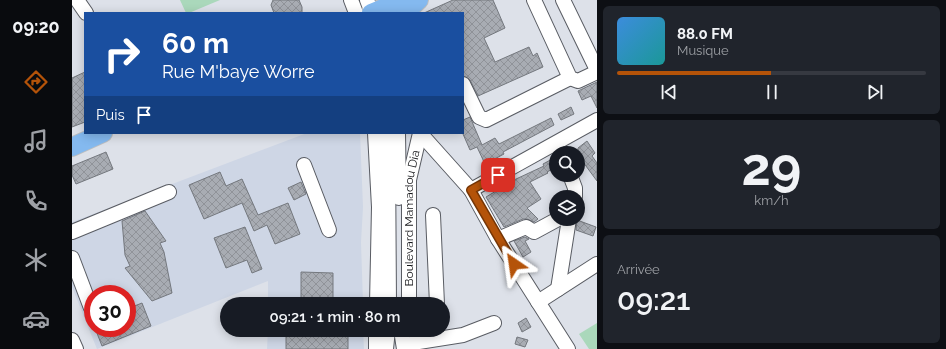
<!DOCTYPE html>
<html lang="fr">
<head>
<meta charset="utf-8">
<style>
	body { margin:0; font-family:Raleway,sans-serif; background:#20242c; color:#f1f3f6; height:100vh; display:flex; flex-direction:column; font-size:15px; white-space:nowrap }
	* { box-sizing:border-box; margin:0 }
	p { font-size:13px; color:#9ea1a6 }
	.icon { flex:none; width:22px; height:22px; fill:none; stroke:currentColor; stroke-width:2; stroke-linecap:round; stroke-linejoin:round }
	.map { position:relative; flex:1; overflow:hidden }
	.panel { display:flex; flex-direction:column; gap:6px; padding:6px; background:#0d0f14; width:349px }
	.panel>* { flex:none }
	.hud { position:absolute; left:12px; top:12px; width:380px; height:122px; border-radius:0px; box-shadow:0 2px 10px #0003; background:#1a4fa0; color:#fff; overflow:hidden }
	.tools { position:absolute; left:477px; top:146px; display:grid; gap:8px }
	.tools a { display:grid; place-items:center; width:36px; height:36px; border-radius:50%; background:#171b24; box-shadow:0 2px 10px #0003; font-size:20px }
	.speed { position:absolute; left:12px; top:285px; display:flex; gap:8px; font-size:20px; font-weight:700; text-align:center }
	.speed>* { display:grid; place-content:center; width:52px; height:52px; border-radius:50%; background:#171b24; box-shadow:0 2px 10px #0003; line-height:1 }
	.speed .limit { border:6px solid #d22; background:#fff; color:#111 }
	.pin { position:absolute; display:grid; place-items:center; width:34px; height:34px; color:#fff; margin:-17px; border-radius:8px; box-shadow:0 2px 6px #0006 }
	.me { position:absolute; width:44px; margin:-22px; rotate:328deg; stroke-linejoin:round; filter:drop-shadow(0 0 3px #0008) }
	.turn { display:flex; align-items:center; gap:14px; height:84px; padding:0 12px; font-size:18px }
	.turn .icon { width:52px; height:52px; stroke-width:2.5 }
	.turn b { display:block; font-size:28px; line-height:34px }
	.then { display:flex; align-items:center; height:38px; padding:0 12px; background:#0003; gap:8px; font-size:15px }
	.big { font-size:30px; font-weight:600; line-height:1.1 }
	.panel .tile { flex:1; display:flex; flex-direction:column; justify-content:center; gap:6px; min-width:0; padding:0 14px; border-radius:6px; background:#20242c }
	.panel .dial { align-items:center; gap:0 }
	.dial b { font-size:52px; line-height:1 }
	.song { display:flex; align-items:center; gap:12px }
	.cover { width:48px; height:48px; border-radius:6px; background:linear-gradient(135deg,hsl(210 70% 55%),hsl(180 70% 35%)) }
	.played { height:4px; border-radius:2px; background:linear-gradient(90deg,#b45309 50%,#363941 50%) }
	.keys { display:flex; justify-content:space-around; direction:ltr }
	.trip { position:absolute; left:148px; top:297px; width:230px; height:40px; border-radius:20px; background:#171b24; box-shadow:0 2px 10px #0003; font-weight:600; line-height:40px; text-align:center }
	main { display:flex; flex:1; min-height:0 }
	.tabs { display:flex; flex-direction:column; width:72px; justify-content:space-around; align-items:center; background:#090b0e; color:#9ea1a6 }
	.tabs .icon { width:28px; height:28px }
	.tabs .on { color:#b45309 }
	.tabs b { font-size:18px; color:#f1f3f6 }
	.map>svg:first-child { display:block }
</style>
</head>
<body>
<main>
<nav class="tabs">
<b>09:20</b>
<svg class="icon on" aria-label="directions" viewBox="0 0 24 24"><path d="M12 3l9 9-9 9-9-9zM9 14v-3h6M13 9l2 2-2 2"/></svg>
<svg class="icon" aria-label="music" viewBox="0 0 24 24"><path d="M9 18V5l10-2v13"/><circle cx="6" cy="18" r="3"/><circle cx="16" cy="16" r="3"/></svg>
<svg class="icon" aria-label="phone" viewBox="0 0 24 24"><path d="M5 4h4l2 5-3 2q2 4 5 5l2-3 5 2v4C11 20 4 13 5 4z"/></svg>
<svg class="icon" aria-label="climate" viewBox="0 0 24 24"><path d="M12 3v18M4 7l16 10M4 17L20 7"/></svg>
<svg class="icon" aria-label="car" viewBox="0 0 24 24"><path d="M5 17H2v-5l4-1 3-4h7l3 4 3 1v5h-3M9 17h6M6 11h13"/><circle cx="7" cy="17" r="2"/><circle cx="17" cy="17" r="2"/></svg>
</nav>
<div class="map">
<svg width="525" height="349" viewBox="0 0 525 349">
	<defs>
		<pattern id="building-cross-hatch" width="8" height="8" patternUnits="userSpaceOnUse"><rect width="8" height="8" fill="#a8acb3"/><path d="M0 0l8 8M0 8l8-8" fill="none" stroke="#909399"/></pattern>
	</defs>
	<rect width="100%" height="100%" fill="#dde1e9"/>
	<!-- built -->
	<g fill="#ced6e5" fill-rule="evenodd">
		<path d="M235,133h53l3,74 -2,35 2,62h-95v-23l-171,68 -25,-62v-65zM21,294h34v34h-34z"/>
		<path d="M196,330h95l1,19h-97z"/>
	</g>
	<!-- garden -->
	<g fill="#aad8bb">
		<path d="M108,0h40l-31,13h-3z"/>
		<path d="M525,323v26h-8l-10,-15z"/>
	</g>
	<!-- building -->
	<g fill="url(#building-cross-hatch)" stroke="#74787e">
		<path d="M201,0h26l3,7v6h-28l-3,-8z"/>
		<path d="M381,0h40l12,28 -21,10 11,24 34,-15 4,9 4,-3 6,14 -65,29 -8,-16 -7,-4v-63h-39z"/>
		<path d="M13,72v50l-13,5v-49z"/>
		<path d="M525,82v26l-6,-12 -9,4 -4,-9z"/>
		<path d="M499,107l3,7 -13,6 -3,-6z"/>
		<path d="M398,117l12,28 13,-7 4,6 52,-26 3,7 -51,27 1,2 -19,10 -8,-17 -7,3 -7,-16v-14z"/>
		<path d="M515,141l8,12 -3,3 5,7v18l-14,-19 -5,3v-17z"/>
		<path d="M34,152l7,17 -37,15 -4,-9v-9z"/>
		<path d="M484,157v10l-9,5 1,1 -18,9 11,17 -14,9 11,11 -4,3 -7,-3h-4l-19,8 -18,-30 15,-9v-2l43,-20 -1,-2z"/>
		<path d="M148,172l6,14 16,-7 16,36 30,-12 12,31 -25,10 -8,-19 -13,6 -12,-28 -38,16 -15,-34z"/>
		<path d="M229,182l5,12 -12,6 -6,-12z"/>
		<path d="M73,211l21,30 -6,2 4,9 8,41 -20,8 -27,-33 5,-2 -5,-11 -3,-34z"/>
		<path d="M505,220l19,7 -3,9 -17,-6z"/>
		<path d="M173,227l17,42 -10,4 -5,-13 -21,8 -12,-30z"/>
		<path d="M453,237l4,2 -4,2 6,11 -8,5 -9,-16z"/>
		<path d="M229,272l32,1v30h-32z"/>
		<path d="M70,303l9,23 -49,20 -7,-18h32v-19z"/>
		<path d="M454,318l5,9 -9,5 -4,-9z"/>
		<rect x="214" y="330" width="62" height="19"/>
		<path d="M445,337l11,3 -3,7 -10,-3z"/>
	</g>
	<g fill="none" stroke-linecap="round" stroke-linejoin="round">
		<!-- minor casing -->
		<g stroke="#595c63" stroke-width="16">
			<g id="minor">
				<path d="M5,0l9,13"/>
				<path d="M279,0l5,13"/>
				<path d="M295,0l5,13"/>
				<path d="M462,0l36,78 8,3 19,-9"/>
				<path d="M491,0l34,70"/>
				<path d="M391,84l16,33 7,3 84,-42"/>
				<path d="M303,133l4,74 -2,97"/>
				<path d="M315,133l1,21 1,150"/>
				<path d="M326,133l1,65"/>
				<path d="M348,133l51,57 27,49 70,110"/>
				<path d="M232,165l25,65"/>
				<path d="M498,175l5,13v9"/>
				<path d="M399,190l126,-70"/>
				<path d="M361,215l4,89"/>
				<path d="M0,232l97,-40"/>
				<path d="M426,239l28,-12 8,5 24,-13"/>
				<path d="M0,258l19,50"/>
				<path d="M486,289l11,-70"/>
				<path d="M466,302l59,-38"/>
				<path id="s1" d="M337,304v-124l11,-47"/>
				<path d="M329,330l3,19"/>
				<path d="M0,340l4,9"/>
				<path d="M341,343l50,-8 31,-12"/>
				<path d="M304,349v-19"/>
				<path d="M314,349l2,-19"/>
			</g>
		</g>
		<!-- major casing -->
		<g stroke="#bdbebf" stroke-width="20">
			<g id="major">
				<path d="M299,13l32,-13"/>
				<path d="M333,13l14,-13"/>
				<path d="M0,147l31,-14"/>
			</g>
		</g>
		<!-- minor -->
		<use href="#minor" stroke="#fff" stroke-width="14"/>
		<!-- major -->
		<use href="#major" stroke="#84b9ef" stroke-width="18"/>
	</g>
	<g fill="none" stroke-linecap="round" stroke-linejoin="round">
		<!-- route casing -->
		<g stroke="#753606" stroke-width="10">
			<path id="route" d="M426,175l-27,15 43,74"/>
		</g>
		<!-- route -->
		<use href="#route" stroke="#b45309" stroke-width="7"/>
	</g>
	<g text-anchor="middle" stroke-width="3" stroke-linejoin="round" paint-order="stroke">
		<!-- street labels -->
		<g font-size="12" fill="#151619" stroke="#fff">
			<text dy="4" stroke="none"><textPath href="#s1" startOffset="86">Boulevard Mamadou Dia</textPath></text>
		</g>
	</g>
</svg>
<div class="tools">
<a><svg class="icon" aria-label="search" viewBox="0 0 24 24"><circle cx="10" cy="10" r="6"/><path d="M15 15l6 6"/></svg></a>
<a><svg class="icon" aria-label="layers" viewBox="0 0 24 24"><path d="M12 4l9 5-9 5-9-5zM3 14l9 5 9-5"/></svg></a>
</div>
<div class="speed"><div class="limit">30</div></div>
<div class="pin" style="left:426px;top:175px;background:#d93025"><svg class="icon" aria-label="arrive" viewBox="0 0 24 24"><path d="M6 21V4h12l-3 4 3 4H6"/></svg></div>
<svg class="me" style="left:442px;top:264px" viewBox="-20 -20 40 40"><path d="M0-17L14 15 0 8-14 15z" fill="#b45309" stroke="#fff" stroke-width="4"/></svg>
<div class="trip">09:21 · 1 min · 80 m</div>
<div class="hud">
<div class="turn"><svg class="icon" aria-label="right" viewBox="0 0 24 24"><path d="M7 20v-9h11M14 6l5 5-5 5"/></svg><div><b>60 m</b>Rue M'baye Worre</div></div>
<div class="then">Puis<svg class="icon" aria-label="arrive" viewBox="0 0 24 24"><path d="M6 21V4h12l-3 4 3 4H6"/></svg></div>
</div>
</div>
<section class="panel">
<div class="tile">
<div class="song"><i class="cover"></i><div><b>88.0 FM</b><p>Musique</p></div></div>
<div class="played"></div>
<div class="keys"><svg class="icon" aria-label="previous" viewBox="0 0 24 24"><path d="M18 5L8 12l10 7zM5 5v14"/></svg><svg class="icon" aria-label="pause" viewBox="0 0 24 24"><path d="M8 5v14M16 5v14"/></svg><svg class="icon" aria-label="next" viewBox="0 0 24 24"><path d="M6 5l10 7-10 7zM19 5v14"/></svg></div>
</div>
<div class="tile dial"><b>29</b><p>km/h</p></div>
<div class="tile"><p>Arrivée</p><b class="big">09:21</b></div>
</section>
</main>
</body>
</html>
